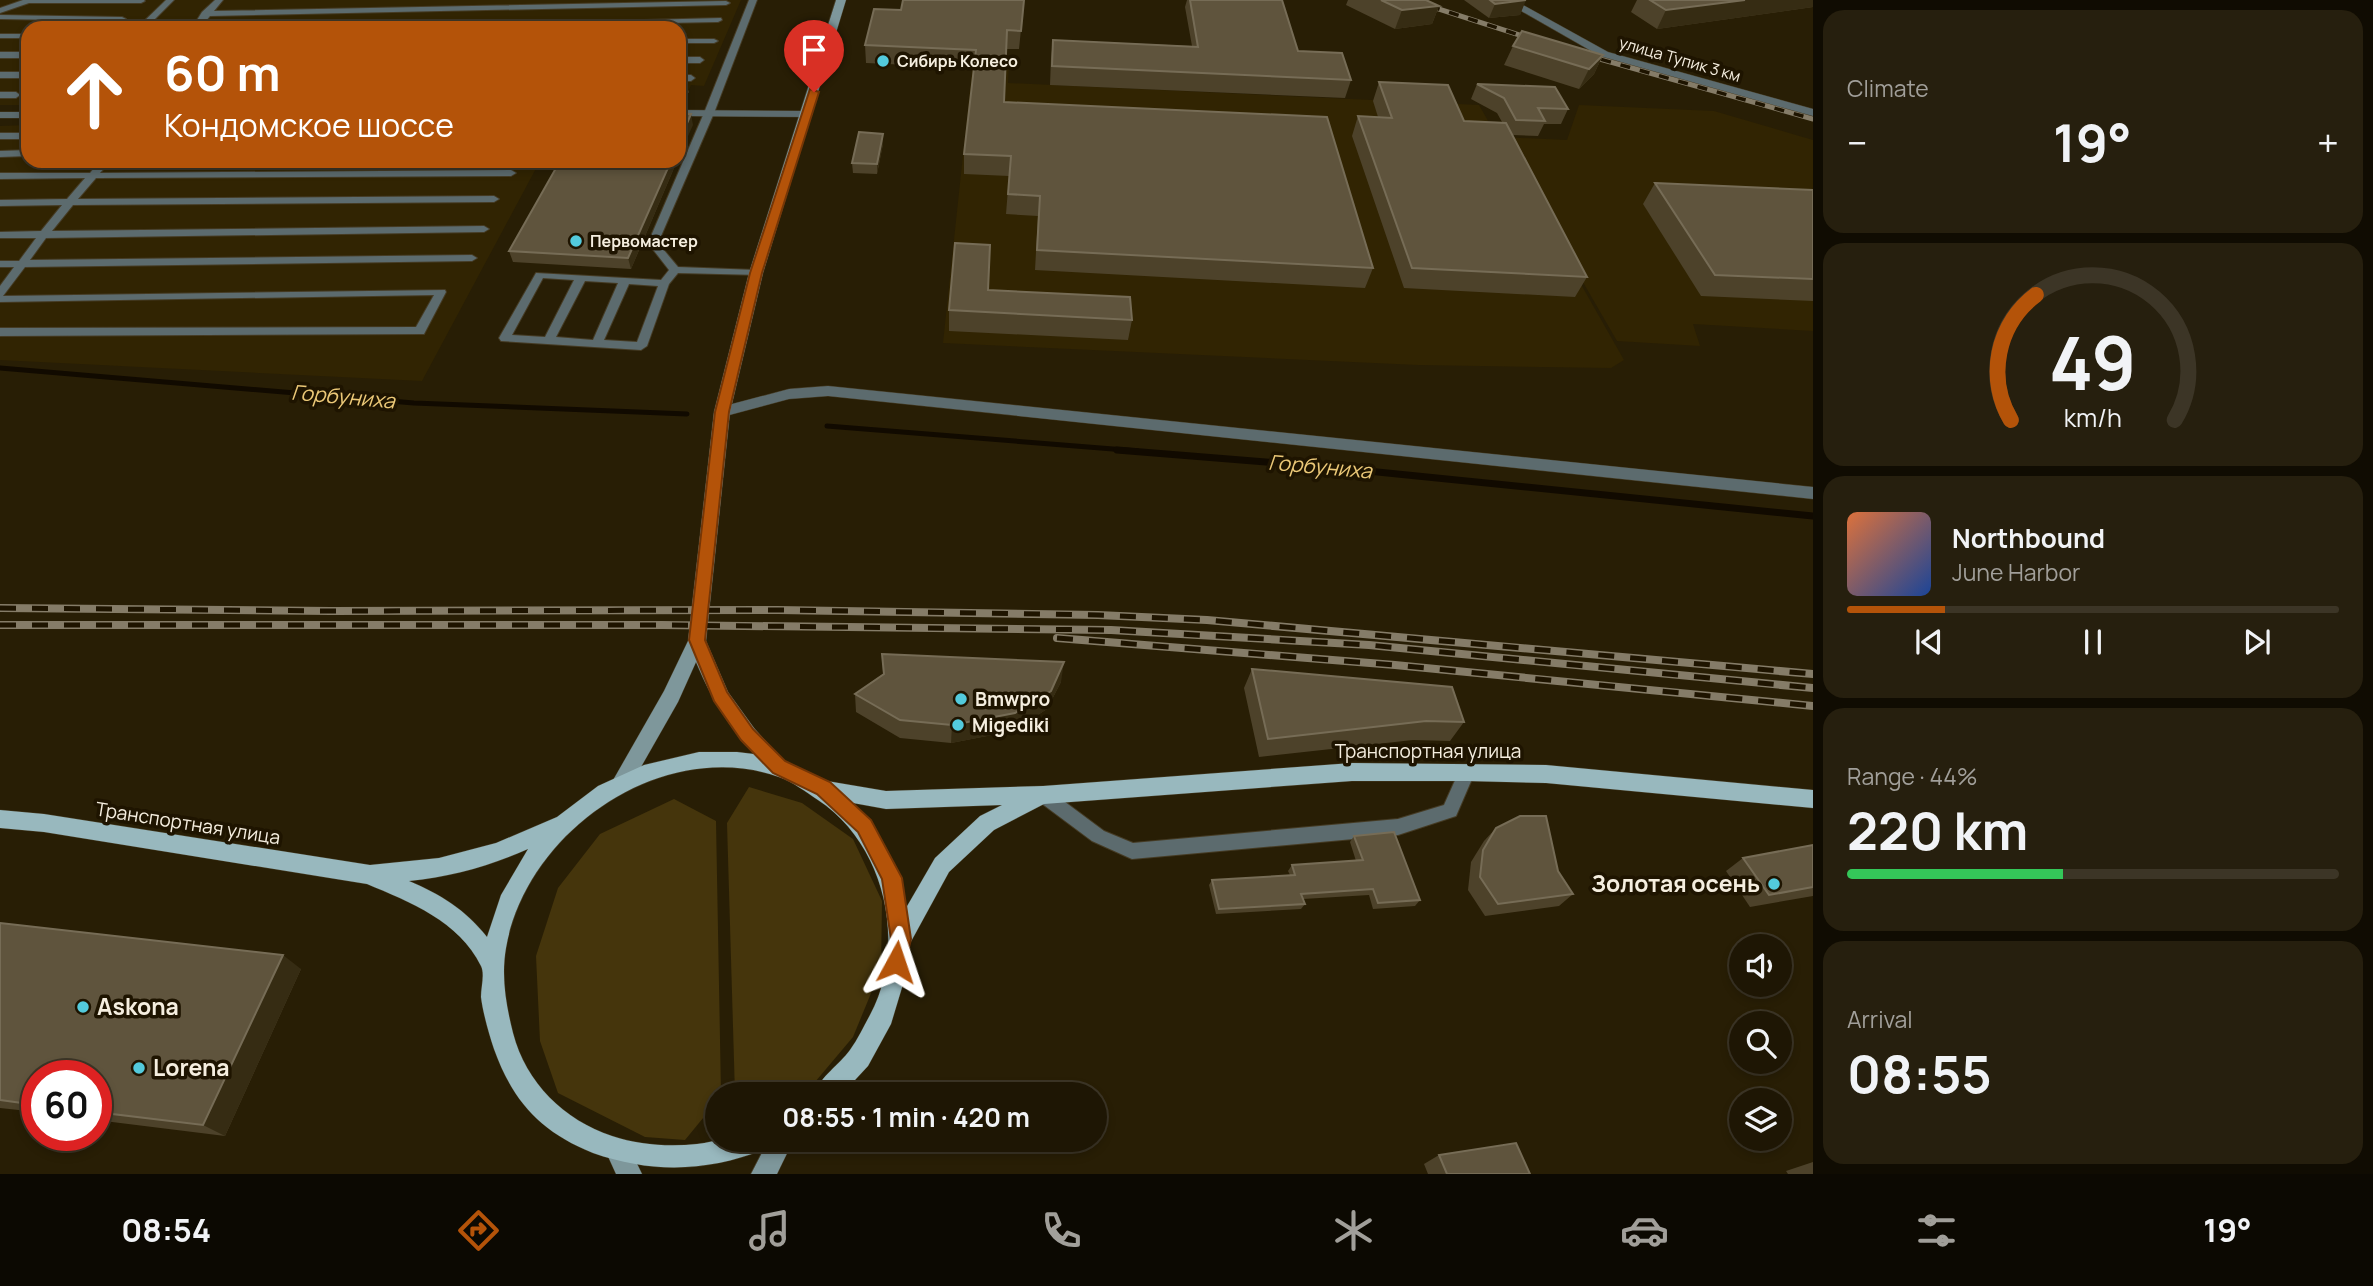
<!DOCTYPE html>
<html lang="en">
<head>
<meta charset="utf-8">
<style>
	body { margin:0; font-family:Manrope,sans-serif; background:#261f0e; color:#f1f3f6; height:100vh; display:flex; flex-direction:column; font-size:26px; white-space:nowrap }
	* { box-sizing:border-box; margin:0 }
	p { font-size:23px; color:#a19f9a }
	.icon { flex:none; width:38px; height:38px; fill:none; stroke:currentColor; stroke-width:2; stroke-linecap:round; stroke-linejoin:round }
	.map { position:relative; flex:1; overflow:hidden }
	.sheet { display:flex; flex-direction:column; gap:10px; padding:10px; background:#100c02; width:560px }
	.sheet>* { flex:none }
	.top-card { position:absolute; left:21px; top:21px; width:665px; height:147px; border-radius:21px; box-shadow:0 4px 10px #0003,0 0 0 2px #3c3526; background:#b45309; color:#fff; overflow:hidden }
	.controls { position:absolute; left:1729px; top:934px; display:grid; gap:14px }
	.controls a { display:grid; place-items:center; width:63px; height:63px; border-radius:50%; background:#1e1604; box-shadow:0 4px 10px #0003,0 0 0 2px #3c3526; font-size:35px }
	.speed { position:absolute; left:21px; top:1060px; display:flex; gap:14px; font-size:35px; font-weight:700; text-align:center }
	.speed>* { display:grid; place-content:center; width:91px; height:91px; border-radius:50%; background:#1e1604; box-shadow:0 4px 10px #0003,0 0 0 2px #3c3526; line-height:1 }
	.speed .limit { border:10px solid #d22; background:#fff; color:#111 }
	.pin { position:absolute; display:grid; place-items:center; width:60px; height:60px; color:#fff; margin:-72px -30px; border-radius:50% 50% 50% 0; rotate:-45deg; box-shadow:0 0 7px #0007 }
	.pin .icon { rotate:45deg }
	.me { position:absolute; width:77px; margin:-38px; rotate:5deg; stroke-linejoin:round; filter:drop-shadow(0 0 5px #0008) }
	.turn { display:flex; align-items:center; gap:24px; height:147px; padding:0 28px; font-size:32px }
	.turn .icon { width:91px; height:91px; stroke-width:2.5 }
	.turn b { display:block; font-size:49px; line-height:60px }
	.big { font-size:52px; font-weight:700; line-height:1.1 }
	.sheet .card { flex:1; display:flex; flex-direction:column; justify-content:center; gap:10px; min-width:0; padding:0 24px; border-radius:21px; background:#261f0e }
	.sheet .dial { align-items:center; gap:0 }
	.dial svg { height:182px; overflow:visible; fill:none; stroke:#3c3526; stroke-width:7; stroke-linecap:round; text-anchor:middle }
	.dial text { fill:#f1f3f6; stroke:none }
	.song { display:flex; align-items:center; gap:21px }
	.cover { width:84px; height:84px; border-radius:10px; background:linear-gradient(135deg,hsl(20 70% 55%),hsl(220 70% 35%)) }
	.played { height:7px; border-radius:4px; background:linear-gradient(90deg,#b45309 20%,#3c3526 20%) }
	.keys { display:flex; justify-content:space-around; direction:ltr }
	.heat { display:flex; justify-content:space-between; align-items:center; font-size:38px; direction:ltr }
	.charge { height:10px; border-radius:5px; background:linear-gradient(90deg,#34c759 44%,#3c3526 0) }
	.trip { position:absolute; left:705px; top:1082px; width:402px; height:70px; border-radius:35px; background:#1e1604; box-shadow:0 4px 10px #0003,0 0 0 2px #3c3526; font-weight:700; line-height:70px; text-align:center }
	.menu { display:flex; height:112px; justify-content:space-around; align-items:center; background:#0c0902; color:#a19f9a }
	.menu .icon { width:49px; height:49px }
	.menu .selected { color:#b45309 }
	.menu b { font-size:32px; color:#f1f3f6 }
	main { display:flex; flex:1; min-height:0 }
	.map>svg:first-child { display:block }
</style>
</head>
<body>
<main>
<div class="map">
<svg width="1813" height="1174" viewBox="0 0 1813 1174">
	<rect width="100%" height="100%" fill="#281e05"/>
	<!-- built -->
	<g fill="#312402">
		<path d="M0,0h741l-37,86 -13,-1 -8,18h-4v-75h-651v77h-28z"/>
		<path d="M973,61l36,2 -1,20 471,22 145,255 -13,8 -193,-3 -475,-22z"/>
		<path d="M1579,105l135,6 99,29v191l-120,-7 7,22 -83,-5 -118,-204 68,3z"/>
		<path d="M28,125v36h512l-118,220 -422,-21v-234z"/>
	</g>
	<!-- green -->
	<g fill="#45350c">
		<path d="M749,787l53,16 51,36 29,62 -1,68 -28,68 -43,51 -10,6h-65l-8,-271z"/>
		<path d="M674,799l42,22 5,273h-3l-1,7 -32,39 -40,-3 -87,-44 -18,-52 -4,-85 22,-68 42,-54z"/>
	</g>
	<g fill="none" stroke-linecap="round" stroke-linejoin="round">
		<!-- stream-far1 -->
		<g stroke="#110a00" stroke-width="5">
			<path d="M0,368l414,35 273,11"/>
			<path d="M827,426l311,25"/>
		</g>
		<!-- stream -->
		<path stroke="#110a00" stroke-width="7" d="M1117,450l211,17 485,49"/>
		<!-- lane casing -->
		<g stroke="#453b24" stroke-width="2">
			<g id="lane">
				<path d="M23,0h121l1,1 -4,2h-112l-29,10v-5z"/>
				<path d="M166,0h8l-28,28h-9z"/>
				<path d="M215,0h8l-9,11 512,-10 4,2 -4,2 -516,11 -10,12h-8l10,-16z"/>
				<path d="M749,0h8l-43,113 -56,130 20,24 78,3 4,1v4l-82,-2 -9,11 -22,62 -6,4 -140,-9 -2,-3 37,-65 125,7 8,-10 -21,-27 56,-130zM543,278l31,2 -29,57 -33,-2zM585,281l33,2 -25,57 -37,-3zM629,284l29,2 -21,56 -33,-2z"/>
				<path d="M0,15l122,2 4,2 -4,2 -122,-2z"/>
				<path d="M721,18l1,2 -4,2 -317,6 4,-2z"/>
				<rect x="0" y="34" width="28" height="4"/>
				<path d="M679,39h35l4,2 -4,2h-35z"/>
				<rect x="0" y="52" width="28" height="6"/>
				<path d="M679,57h21l4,3 -4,3h-21z"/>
				<rect x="0" y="72" width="28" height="6"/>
				<path d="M679,75h12l4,3 -4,3h-12z"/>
				<path d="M679,89l8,1 1,2 -9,3z"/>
				<path d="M0,92h16l4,3 -4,3h-16z"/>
				<rect x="0" y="133" width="28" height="6"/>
				<path d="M28,150v6l-28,1v-6z"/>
				<path d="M100,161h10l-10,12 411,-3 5,3 -5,3 -415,2 -18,21 416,-3 5,3 -5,3 -421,3 -21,26 432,-5 5,3 -5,3 -438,6 -16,22 442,-5 5,3 -5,3 -447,6 -22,29 442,-6 1,2 -22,42 -424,2v-8l416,-1 18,-32 -434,7v-16l14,-19h-14v-6h19l17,-23h-36v-6l41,-1 21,-26 -62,1v-6l67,-1 18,-21 -85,1v-6h90z"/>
				<path d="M1467,765l6,2 2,5 -19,44 -58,19 -266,24 -40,-18 -55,-41 -2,-5 2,-5 6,-2 6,2 55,41 29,12 265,-24 46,-14 17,-38z"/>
			</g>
		</g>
		<!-- street casing -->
		<g stroke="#453b24" stroke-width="1">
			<g id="street">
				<path d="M1502,0h12l94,52 205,57v7l-213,-60z"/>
				<path d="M679,110l128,1 6,3 -6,3 -128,-1z"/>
				<rect x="0" y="112" width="28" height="6"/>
				<path d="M828,386l985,101v12l-985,-103 -39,3 -67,18 -8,-5 3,-4 72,-19z"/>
			</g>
		</g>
		<!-- secondary casing -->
		<g stroke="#453b24" stroke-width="1">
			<g id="secondary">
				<path d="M836,0h10l-83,273 -33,139 -24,229 22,51 26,36 35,39 -3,6 -7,3 -7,-3c-36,-37 -56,-63 -76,-111l-18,40 -49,86 -7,3 -7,-3 -3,-6 52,-91 24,-50 26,-229 35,-139z"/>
				<path d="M769,1139h25l-17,35h-26z"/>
				<path d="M618,1140l9,3 15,31h-26l-10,-22 3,-9z"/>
			</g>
		</g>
		<!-- primary casing -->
		<g stroke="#453b24" stroke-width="1">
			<path id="primary" d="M699,752h38l25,3 31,10 28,15 65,11 157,-5 309,-23 194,2 267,25v18l-267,-25 -79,-2h-115l-308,23 -50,26 -45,42 -41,75 -1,24 -16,53 -23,42 -26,28h-28c7,-18 25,-29 36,-44 8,-11 14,-24 20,-35 38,-71 15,-171 -52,-215 -12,-8 -25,-18 -39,-23 -117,-41 -253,55 -273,171 -5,29 0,57 7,85 13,50 51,87 99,103 27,9 57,11 85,8 10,-1 19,-4 28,-5 16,0 31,0 46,0l-3,9c-59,24 -115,26 -175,5 -52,-21 -80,-51 -99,-104 -5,-15 -11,-36 -13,-52 0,-10 4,-23 0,-31 -22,-45 -71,-64 -114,-82l-323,-52 -44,-4v-18l44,4 326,51 69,-7 57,-15 61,-26 41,-31 46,-21zM853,803l33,6 116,-4 -22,11 -45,42 -29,50c-8,-45 -23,-71 -53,-105zM528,849l-27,46 -14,42c-21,-27 -47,-43 -78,-56 42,-4 81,-15 119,-32z"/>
		</g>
		<!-- lane -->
		<use href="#lane" fill="#5c6b6e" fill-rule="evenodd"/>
		<!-- street -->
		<use href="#street" fill="#5c6b6e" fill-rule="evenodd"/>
		<!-- secondary -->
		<use href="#secondary" fill="#7e979b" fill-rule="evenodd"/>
		<!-- primary -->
		<use href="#primary" fill="#98b8be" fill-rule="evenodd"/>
		<!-- rail-far1 casing -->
		<g stroke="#857c68" stroke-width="5">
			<g id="rail-far1">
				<path d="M1411,0l127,41"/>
				<path d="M1582,54l231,65"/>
			</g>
		</g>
		<!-- rail casing -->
		<g stroke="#857c68" stroke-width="8">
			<g id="rail">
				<path d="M0,608l331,3 447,-1 320,5 109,5 606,54"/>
				<path d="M0,625h662l449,5 258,15 444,43"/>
				<path d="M1057,638l338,27 418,41"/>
			</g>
		</g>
		<!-- rail-far1 -->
		<use href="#rail-far1" stroke="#1e1400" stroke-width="3.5" stroke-dasharray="10" stroke-linecap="butt"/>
		<!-- rail -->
		<use href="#rail" stroke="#1e1400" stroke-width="5" stroke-dasharray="16" stroke-linecap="butt"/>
	</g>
	<!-- wall -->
	<g fill="#4d422a">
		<path d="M1024,0l-5,49h-13l-2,53 369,166 -8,20 -330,-18 3,-54 -32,-2 3,-38 -45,-2v-20l10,-86 -108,-5 -1,-18 36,-35z"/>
		<path d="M1187,0h95l16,51 53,29 -6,18 -295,-13 1,-27 2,-18 139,6 -7,-39z"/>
		<path d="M1348,0h78l13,6 -7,18 -37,5 -49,-24z"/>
		<path d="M1464,0h61l-5,15 -31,3z"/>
		<path d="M1637,0h176v7l-156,22 -26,-17z"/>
		<path d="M1513,46l90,9 -9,19 -15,15 -75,-24z"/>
		<path d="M1379,82l85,39 38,1 -5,-9 -26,-14 6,-15 91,25 -7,15h-17l-6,12 -25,-1 74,142 -12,20 -171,-9 -52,-152 6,-20 20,1 -5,-16z"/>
		<path d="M883,134v10l-6,30 -24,-1 -1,-10z"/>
		<path d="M677,161l-46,108 -118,-7 -4,-11z"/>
		<path d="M1655,183l158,7v111l-112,-5 -58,-92z"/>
		<path d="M988,290l144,30 -4,20 -179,-9v-21z"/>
		<path d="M882,654l179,28 -14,27 -34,22 -62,12 -51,-5 -44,-26 -1,-18 28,-20z"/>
		<path d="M1252,669l212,53 -14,19 -37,-1 -154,17 -15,-69z"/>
		<path d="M1496,828l62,43 15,23 -14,12 -74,10 -17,-26 3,-28 13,-21z"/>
		<path d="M1354,836l66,64 -5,6 -42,3 -4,-14 -66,4 2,5 -4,5 -85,5 -7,-29 3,-5 78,-5 -2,-4 4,-6 64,-4 -6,-19z"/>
		<path d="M1813,845v51l-63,11 -24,-36 17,-13z"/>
		<path d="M0,923l301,46 -76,167 -129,-16v-44h-59v36l-37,-4z"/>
		<path d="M1439,1155l91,19h-102l-4,-10z"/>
		<path d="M1813,1162v12h-25l-2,-3z"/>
	</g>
	<!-- shaded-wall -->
	<g fill="#362c13">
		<path d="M1526,0l-6,15 -31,3 6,-14z"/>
		<path d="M1745,0h68v7l-156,22 9,-19z"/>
		<path d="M1439,6l-7,18 -37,5 7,-19z"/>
		<path d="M1603,55l-9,19 -15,15 10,-20z"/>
		<path d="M691,114l2,11 -14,31v-14z"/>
		<path d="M883,134v10l-6,30v-10z"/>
		<path d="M671,161h6l-46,108 -3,-11z"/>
		<path d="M1064,662l-3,20 -14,27 -34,22 -62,12 1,-18z"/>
		<path d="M283,955l18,14 -76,167 -22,-11z"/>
	</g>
	<!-- building -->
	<g fill="#5f543d" stroke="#766c56" stroke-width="2">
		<path d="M903,0h121l-3,31 -14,-1 -3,72 323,15 46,151 -336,-18 3,-54 -32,-2 3,-38 -47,-2 12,-104 -111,-5 9,-36 27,1z"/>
		<path d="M1190,0h92l16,51 44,2 9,27 -299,-14 1,-26 145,7z"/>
		<path d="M1381,0h45l13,6 -37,4z"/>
		<path d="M1490,0h36l-31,4z"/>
		<path d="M1650,0h95l-79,10z"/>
		<path d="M1522,31l81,24 -14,14 -76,-23z"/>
		<path d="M1379,82l69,3 16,36 42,2 81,154 -175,-9 -54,-152 34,2z"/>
		<path d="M1477,84l78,3 13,22 -30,-1 7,13 -29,-1 -12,-22z"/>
		<path d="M679,114h12l-12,28z"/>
		<path d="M859,132l24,2 -6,30 -25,-1z"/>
		<path d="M560,161h111l-43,97 -119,-7z"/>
		<path d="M1655,183l158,7v89l-98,-4z"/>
		<path d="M955,243l35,2 -2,45 142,7 2,23 -183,-10z"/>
		<path d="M882,654l182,8 -13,29 -36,22 -63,12 -52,-5 -45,-26 29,-20z"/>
		<path d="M1252,669l200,18 12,35 -38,-1 -158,18z"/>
		<path d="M1520,816h26l12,55 15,23 -75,10 -18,-27 3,-27 13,-22z"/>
		<path d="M1394,832l26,68 -42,3 -5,-14 -72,5 4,10 -86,5 -7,-29 83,-5 -3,-10 71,-5 -9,-24z"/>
		<path d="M1813,845v42l-44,8 -26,-37z"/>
		<path d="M0,923l283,32 -80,170 -107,-13v-36h-59v29l-37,-5z"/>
		<path d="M1516,1143l14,31h-83l-8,-19z"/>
	</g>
	<!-- route -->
	<path fill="#b45309" stroke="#753606" stroke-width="2" d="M810,89l9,3 -57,181 -33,139 -24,228 22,52 26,37 32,32 45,21 41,38 31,58 9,61 -7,31 -8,2 -7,-2 -3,-8 5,-23 -9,-60 -24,-47 -41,-38 -44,-21 -32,-33 -27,-39 -25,-61 26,-228 35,-139z"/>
	<!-- markers -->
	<g fill="#53cadc" stroke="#1e1400" stroke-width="2.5">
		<circle cx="883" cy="61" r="7"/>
		<circle cx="576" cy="241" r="7"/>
		<circle cx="961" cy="699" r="7"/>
		<circle cx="958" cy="725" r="7"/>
		<circle cx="1774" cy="884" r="7"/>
		<circle cx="83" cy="1007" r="7"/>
		<circle cx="139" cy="1068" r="7"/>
	</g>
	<g text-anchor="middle" stroke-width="7" stroke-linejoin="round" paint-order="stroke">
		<!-- far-street labels -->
		<g font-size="16" fill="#f5eedf" stroke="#1e1400">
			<text transform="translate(1680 59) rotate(16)" y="6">улица Тупик 3 км</text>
		</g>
		<!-- far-poi labels -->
		<g font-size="16" font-weight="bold" fill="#f5eedf" stroke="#1e1400" text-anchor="start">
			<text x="897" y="67">Сибирь Колесо</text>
			<text x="590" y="247">Первомастер</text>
		</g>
		<!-- poi labels -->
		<g font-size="19" font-weight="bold" fill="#f5eedf" stroke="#1e1400" text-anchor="start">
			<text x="975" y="706">Bmwpro</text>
			<text x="972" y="732">Migediki</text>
		</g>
		<!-- street labels -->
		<g font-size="19" fill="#f5eedf" stroke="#1e1400">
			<text x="1428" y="758">Транспортная улица</text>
			<text transform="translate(188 823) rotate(9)" y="7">Транспортная улица</text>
		</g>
		<!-- water labels -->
		<g font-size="21" font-style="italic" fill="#ebc877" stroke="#1e1400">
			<text transform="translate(343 397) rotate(5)" y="7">Горбуниха</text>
			<text transform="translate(1320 467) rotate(5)" y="7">Горбуниха</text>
		</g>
		<!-- near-poi labels -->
		<g font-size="23" font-weight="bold" fill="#f5eedf" stroke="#1e1400" text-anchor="start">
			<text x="1760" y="892" text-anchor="end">Золотая осень</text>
			<text x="97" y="1015">Askona</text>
			<text x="153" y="1076">Lorena</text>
		</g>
	</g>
</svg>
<div class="controls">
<a><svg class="icon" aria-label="sound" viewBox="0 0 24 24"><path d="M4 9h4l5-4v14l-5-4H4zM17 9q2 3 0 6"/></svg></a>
<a><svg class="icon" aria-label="search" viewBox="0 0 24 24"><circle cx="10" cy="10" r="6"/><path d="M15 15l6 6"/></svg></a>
<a><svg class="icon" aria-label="layers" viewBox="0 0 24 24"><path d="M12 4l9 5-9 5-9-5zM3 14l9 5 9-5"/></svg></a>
</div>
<div class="speed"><div class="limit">60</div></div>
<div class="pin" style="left:814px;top:92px;background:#d93025"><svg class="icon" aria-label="arrive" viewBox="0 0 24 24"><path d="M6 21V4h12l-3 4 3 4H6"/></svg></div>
<svg class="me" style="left:896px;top:962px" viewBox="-20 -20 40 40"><path d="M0-17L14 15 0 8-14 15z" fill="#b45309" stroke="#fff" stroke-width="4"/></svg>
<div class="trip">08:55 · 1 min · 420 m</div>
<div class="top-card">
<div class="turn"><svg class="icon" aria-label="ahead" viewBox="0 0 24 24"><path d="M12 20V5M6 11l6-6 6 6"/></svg><div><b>60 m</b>Кондомское шоссе</div></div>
</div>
</div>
<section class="sheet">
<div class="card"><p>Climate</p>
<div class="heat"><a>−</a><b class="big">19°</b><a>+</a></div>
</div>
<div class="card dial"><svg viewBox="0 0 100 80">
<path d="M14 69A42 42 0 1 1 86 69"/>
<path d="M14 69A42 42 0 0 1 25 14" stroke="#b45309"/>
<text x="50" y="56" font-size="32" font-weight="700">49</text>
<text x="50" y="72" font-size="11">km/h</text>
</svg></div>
<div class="card">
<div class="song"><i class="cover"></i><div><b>Northbound</b><p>June Harbor</p></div></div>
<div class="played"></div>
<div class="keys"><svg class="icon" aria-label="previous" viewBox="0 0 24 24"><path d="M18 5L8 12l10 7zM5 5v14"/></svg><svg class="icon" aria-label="pause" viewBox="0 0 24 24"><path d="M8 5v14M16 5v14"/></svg><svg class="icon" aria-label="next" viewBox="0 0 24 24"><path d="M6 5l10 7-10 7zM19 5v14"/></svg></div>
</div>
<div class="card"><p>Range · 44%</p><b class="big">220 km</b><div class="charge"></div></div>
<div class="card"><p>Arrival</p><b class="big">08:55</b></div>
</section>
</main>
<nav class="menu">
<b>08:54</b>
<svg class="icon selected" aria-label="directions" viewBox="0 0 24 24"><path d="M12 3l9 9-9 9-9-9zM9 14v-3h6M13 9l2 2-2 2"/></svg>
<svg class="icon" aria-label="music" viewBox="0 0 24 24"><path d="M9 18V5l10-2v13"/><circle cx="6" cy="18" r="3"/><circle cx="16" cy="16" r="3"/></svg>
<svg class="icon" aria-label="phone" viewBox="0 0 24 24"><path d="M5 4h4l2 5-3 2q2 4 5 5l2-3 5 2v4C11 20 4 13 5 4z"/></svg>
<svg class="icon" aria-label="climate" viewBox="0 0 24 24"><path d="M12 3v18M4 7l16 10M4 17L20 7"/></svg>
<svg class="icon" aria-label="car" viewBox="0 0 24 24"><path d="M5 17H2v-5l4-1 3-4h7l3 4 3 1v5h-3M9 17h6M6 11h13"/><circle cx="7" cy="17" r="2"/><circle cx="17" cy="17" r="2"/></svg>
<svg class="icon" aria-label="filters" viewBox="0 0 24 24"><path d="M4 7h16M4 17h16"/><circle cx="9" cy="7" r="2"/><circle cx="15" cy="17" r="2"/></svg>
<b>19°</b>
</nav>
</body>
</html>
